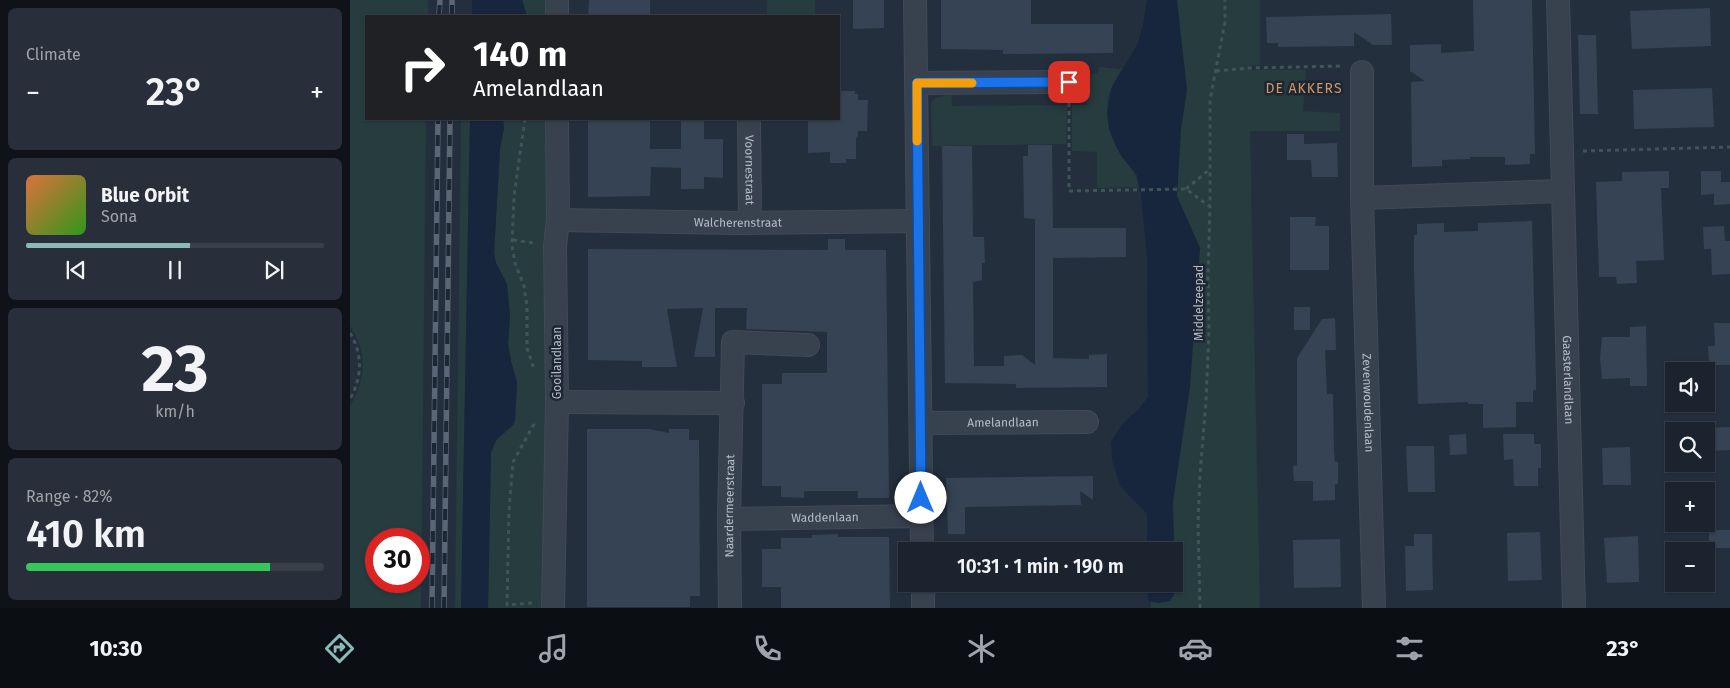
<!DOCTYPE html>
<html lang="en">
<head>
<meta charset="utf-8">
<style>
	body { margin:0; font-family:"Fira Sans",sans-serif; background:#282f3a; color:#f1f3f6; height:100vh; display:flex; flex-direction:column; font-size:19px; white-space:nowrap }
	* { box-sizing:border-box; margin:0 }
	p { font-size:16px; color:#a0a4aa }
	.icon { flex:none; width:28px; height:28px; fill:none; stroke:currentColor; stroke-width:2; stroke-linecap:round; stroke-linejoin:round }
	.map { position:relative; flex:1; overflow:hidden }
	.panel { display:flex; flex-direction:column; gap:8px; padding:8px; background:#0f1319; width:350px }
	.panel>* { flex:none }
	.banner { position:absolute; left:15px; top:15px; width:475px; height:105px; border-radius:0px; box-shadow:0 1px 4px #0004,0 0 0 1px #39404a; background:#202124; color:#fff; overflow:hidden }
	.buttons { position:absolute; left:1315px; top:362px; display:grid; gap:10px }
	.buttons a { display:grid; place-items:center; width:50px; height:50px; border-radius:0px; background:#1b232e; box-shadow:0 1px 4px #0004,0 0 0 1px #39404a; font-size:25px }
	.speed { position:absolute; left:15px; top:528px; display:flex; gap:10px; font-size:25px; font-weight:700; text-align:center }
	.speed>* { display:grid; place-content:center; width:65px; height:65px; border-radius:50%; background:#1b232e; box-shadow:0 1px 4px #0004,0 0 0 1px #39404a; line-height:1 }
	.speed .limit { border:8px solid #d22; background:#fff; color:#111 }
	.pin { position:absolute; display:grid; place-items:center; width:42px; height:42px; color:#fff; margin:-21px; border-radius:10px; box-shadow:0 2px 8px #0006 }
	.me { position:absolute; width:55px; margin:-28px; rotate:0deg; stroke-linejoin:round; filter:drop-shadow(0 0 4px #0008) }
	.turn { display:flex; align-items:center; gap:18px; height:105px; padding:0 25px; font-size:22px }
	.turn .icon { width:65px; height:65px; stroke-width:2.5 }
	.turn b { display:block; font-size:35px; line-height:42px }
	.big { font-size:38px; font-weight:600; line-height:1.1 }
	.panel .widget { flex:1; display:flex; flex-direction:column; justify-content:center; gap:8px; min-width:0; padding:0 18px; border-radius:8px; background:#282f3a }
	.panel .dial { align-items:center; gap:0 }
	.dial b { font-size:65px; line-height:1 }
	.song { display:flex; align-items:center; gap:15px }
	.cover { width:60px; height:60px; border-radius:8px; background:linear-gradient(135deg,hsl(20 70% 55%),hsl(110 70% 35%)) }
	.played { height:5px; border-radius:2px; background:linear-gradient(90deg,#8bbbb9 55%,#39404a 55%) }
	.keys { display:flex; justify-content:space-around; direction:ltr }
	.heat { display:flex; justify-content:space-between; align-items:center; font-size:28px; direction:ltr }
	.charge { height:8px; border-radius:4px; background:linear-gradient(90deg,#34c759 82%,#39404a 0) }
	.trip { position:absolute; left:548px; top:542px; width:285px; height:50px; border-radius:0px; background:#1b232e; box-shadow:0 1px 4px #0004,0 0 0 1px #39404a; font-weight:600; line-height:50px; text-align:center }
	.dock { display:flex; height:80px; justify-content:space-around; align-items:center; background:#0b0e12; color:#a0a4aa }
	.dock .icon { width:35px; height:35px }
	.dock .current { color:#8bbbb9 }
	.dock b { font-size:22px; color:#f1f3f6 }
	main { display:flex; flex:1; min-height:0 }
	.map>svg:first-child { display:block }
</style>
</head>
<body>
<main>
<section class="panel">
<div class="widget"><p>Climate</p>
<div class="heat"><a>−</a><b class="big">23°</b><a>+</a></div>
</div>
<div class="widget">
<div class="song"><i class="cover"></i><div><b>Blue Orbit</b><p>Sona</p></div></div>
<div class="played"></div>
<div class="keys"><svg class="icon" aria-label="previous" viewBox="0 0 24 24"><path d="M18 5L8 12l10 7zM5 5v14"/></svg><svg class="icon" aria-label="pause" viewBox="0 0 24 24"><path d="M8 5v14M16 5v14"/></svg><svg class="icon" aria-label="next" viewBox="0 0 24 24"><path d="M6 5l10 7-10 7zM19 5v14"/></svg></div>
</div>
<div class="widget dial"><b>23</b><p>km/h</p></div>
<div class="widget"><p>Range · 82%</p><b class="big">410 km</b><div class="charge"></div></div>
</section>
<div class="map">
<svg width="1380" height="608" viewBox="0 0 1380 608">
	<rect width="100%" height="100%" fill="#242f3e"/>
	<!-- green -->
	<g fill="#263c3f" fill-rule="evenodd">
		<path d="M0,0h78v16h-62v103h60l-5,489h-71v-202c16,-26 18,-54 0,-80zM26,539h43v42h-43z"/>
		<path d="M172,0h29v16h-24z"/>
		<rect x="417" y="0" width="48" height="16"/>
		<path d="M799,0h111v65l-11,1v4h57l-3,41 37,2v18h-90l10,477h-109v-24h23v-33z"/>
		<path d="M749,67l23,2c-3,6 -7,11 -10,17 -10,23 -3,51 10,71 9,13 14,12 16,30l-41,1v-36l-25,-1v-46h15v-31l11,-1z"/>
		<path d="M594,90h7l1,16 115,-1 -1,39 -134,2 -1,-43 4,-5 9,-2z"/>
		<path d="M111,119h9l-9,489h-6z"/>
		<path d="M153,119h47l-4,489h-58l3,-155 5,-13 17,-15 4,-42 -6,-22 -3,-17 2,-27 -3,-33 -11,-21 -2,-10 6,-105 4,-20z"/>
	</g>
	<!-- water -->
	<g fill="#17263c">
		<path d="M122,0h50l5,16h-55z"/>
		<path d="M797,0h30l10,90 -6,39 -4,67 23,52 -10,139 -17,115 2,79 -1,14 -4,6 -12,2 -10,-2v-17h26v-33h-27v-37l-27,-28 -8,-26 -1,-18 12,-19 15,-13 10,-13 -1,-140 -6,-62 -4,-20 -15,-18 -7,-13 -6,-15 -2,-17 5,-25 26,-44 5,-19z"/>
		<path d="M120,119h33l1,9 -4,20 -6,105 2,10 11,21 3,33 -2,27 3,17 6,22 -2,38 -2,4 -17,15 -5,13 -3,155h-27z"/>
	</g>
	<!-- building -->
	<g fill="#364354">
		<path d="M239,0h61v16h-62z"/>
		<path d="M503,0h31v28l-31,1z"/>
		<path d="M591,0h90v24h82v29l-110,1v-4l-62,-1z"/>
		<path d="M1123,0h59l3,154h-5v10l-25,1v-8h-35v2l-28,1v6l-30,1 -1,-85 14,-1 -15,-10v-26l31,-1v9l33,-2z"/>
		<path d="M1360,8l1,38 -79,3 -2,-38z"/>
		<path d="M1041,14l1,31h-19l-19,-13v14l-76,1v-4h-11l-1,-26z"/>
		<path d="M1228,35h18l2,79h-18z"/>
		<path d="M1362,88l2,39 -80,2 -1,-39z"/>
		<path d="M489,91h16v3h3v6h10l-1,31h-9v5l-2,2v21h-10v4h-16v-11l-22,1v-34h31z"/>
		<path d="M238,119h62v30h31v-30h23v20h19v39l-19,-1v12h-23v-21l-30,-1 -1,29 -62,1z"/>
		<path d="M937,134h17v10l33,-1 1,34h-26l-1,-17h-24z"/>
		<path d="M678,145h24l1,83h73v29l-73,1v100l36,1v-4l18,-1v33l-91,1v-4l-71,-1 -3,-237h30l1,91h11l1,26h-3v17l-9,2 1,84h30v-10l18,-1 13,10v-146l-11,-1 -1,-62h5z"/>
		<path d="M1319,171v17h-8l3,72 -28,1 1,22 -20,1 -1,-7h-17l-3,-95 26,-1v-9z"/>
		<path d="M1351,171h20v11h9v22l-16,1v-11l-13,1z"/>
		<path d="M940,217h26l-1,9h14v44h-39z"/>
		<path d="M1182,221l4,159v10h-3v12h-17v25l-33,1v-24h-15v-2l-50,2 -4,-133v-36h3v-11l27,-1v9l34,-1v-8z"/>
		<path d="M1374,226l1,15h5v33l-18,1 -1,-26h-7l-1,-22z"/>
		<path d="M478,239h17v11h41l3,248h-31v-7h-54v7l-23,-1v-11h-19v-102h20v-11h45v-41l-81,-3 1,-21h-32v49h-21l9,-49 -36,1 10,58h-35v-6l-54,-1v-111l240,1z"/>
		<rect x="944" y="307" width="16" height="23"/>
		<path d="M985,318l1,32h-11l2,44h6l1,56 1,12h3v22h-3v16l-22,1v-20h-19l-1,-15 4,-1v-107l25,-39z"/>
		<path d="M1364,323h16v42h-21l-1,-19h7z"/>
		<path d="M1296,326l1,60h-17v-8l-28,1 -2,-21 2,-21h28v-10z"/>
		<path d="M1380,427v23l-24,1v-23z"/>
		<path d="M237,429h62l20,4v-4h20v11h10l1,156h-10v11h-103z"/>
		<path d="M1116,434l1,20 -17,1 -1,-20z"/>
		<path d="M1153,434h31v10h7v24h-3v18h-24l-1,-27 -9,1z"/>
		<path d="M1056,446h28l1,46h-27z"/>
		<path d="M1280,447l1,38h-28l-1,-37z"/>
		<path d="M743,476v24l-13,-9 1,14 -116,2v27h-17l-2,-56z"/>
		<rect x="1359" y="530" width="21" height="18"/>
		<path d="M1190,532l2,48 -34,1 -1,-48z"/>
		<path d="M488,534v3h51l1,71h-109v-21h-19v-38h19v-11h31v-3z"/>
		<path d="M1064,534h18l1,56 -27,1 -1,-45h9z"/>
		<path d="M1288,536l1,46 -32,1 -3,-45z"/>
		<path d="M990,539l1,48 -47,1 -1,-48z"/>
	</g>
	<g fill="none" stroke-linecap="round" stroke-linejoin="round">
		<!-- minor casing -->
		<g stroke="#414a57" stroke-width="24">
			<g id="minor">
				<path d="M207,0v16"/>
				<path d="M565,0l7,551"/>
				<path id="s1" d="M1208,0l16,608"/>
				<path id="s2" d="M1012,72v126l12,410"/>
				<path d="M567,83l152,-1"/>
				<path id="s3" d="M399,119l1,103"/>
				<path d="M1012,198l200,-7"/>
				<path id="s4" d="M208,220l180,3 180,-2"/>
				<path d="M207,402l176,1"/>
				<path id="s5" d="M571,423l166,-1"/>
				<path id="s6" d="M379,519l192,-3"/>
				<path d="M573,584v24"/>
				<path d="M203,608l4,-206 -2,-156 3,-26 -1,-101"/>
				<path id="s7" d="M380,608l-1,-89 4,-177 75,3"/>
			</g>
		</g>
		<!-- path -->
		<g stroke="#3f5557" stroke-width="3" stroke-dasharray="4 4" stroke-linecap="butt">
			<path d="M866,71l34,-3 92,-2"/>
			<path d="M719,103v88l117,-2 23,17"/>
			<path d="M175,119l-11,77 -2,49 3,18 9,23 3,20v42l7,21"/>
			<path d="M1233,151l147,-4"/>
			<path d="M836,189l24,-20"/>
			<path d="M163,240l21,3"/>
			<path d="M0,333c13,21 12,45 0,66"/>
			<path d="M182,603l-25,2 2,-94 4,-49 21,-38v-4"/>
			<path d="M850,608l-2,-85 2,-48 6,-74 3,-71 -1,-53 2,-70v-107l15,-78v-22"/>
		</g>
		<!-- minor -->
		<use href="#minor" stroke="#38414e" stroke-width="22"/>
		<!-- rail casing -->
		<g stroke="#5a6575" stroke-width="5.5">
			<g id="rail">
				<path d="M89,16l1,-16"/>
				<path d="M102,16v-16"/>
				<path d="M82,608l6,-489"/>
				<path d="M94,608l6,-489"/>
			</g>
		</g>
		<!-- rail -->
		<use href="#rail" stroke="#1d2633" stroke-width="4" stroke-dasharray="11" stroke-linecap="butt"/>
	</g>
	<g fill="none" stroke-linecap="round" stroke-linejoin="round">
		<!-- route casing -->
		<g stroke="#114b97" stroke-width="12">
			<path id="route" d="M571,498l-4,-415 152,-1"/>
		</g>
		<!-- route -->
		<use href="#route" stroke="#1a73e8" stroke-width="9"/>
		<!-- slow -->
		<path stroke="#f59e0b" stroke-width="9" d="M567,141v-58h55"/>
	</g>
	<g text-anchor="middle" stroke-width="5" stroke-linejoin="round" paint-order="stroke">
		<!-- street labels -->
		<g font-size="12" fill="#b4bcc9" stroke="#1d2633">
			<text dy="4" stroke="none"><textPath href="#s3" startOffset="51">Voornestraat</textPath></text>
			<text dy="4" stroke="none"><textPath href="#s4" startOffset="180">Walcherenstraat</textPath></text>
			<text transform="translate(849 303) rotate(-90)" y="4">Middelzeepad</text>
			<text transform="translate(207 363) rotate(-90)" y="4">Gooilandlaan</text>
			<text dy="4" stroke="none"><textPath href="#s1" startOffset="380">Gaasterlandlaan</textPath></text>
			<text dy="4" stroke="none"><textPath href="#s2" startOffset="331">Zevenwoudenlaan</textPath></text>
			<text dy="4" stroke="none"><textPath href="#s5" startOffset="82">Amelandlaan</textPath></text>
			<text dy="4" stroke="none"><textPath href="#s7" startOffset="102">Naardermeerstraat</textPath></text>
			<text dy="4" stroke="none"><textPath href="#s6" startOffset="96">Waddenlaan</textPath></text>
		</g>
		<!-- neighbourhood labels -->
		<g font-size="14" letter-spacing="1" fill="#d59563" stroke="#1d2633">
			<text x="954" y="93">DE AKKERS</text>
		</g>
	</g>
</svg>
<div class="buttons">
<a><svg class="icon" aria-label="sound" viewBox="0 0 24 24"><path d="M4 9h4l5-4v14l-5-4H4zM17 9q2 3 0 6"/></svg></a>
<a><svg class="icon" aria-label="search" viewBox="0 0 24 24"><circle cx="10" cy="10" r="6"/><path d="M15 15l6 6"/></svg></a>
<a>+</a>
<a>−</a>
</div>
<div class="speed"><div class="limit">30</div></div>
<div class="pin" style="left:719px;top:82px;background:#d93025"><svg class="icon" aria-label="arrive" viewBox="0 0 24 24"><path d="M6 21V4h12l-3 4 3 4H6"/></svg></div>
<svg class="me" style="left:571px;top:498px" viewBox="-20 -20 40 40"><circle r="19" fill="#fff"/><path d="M0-13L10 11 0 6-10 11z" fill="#1a73e8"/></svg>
<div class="trip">10:31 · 1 min · 190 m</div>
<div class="banner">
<div class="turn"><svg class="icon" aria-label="right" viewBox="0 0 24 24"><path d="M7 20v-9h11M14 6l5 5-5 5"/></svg><div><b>140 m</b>Amelandlaan</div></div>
</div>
</div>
</main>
<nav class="dock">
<b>10:30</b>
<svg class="icon current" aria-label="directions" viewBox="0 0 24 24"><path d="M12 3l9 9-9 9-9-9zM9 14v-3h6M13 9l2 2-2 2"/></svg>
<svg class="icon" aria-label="music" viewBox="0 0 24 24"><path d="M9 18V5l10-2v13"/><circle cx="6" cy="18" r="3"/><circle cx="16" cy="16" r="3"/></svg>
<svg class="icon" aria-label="phone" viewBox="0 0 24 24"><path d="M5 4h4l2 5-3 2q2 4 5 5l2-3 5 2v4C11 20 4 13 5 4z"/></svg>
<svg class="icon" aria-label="climate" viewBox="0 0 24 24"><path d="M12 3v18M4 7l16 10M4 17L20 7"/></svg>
<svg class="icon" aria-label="car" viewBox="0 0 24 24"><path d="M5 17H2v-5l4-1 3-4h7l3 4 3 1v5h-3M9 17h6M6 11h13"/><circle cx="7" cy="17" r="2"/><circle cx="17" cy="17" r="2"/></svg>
<svg class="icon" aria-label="filters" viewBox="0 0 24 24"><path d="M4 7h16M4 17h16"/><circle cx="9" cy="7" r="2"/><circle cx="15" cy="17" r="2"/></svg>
<b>23°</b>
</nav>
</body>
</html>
